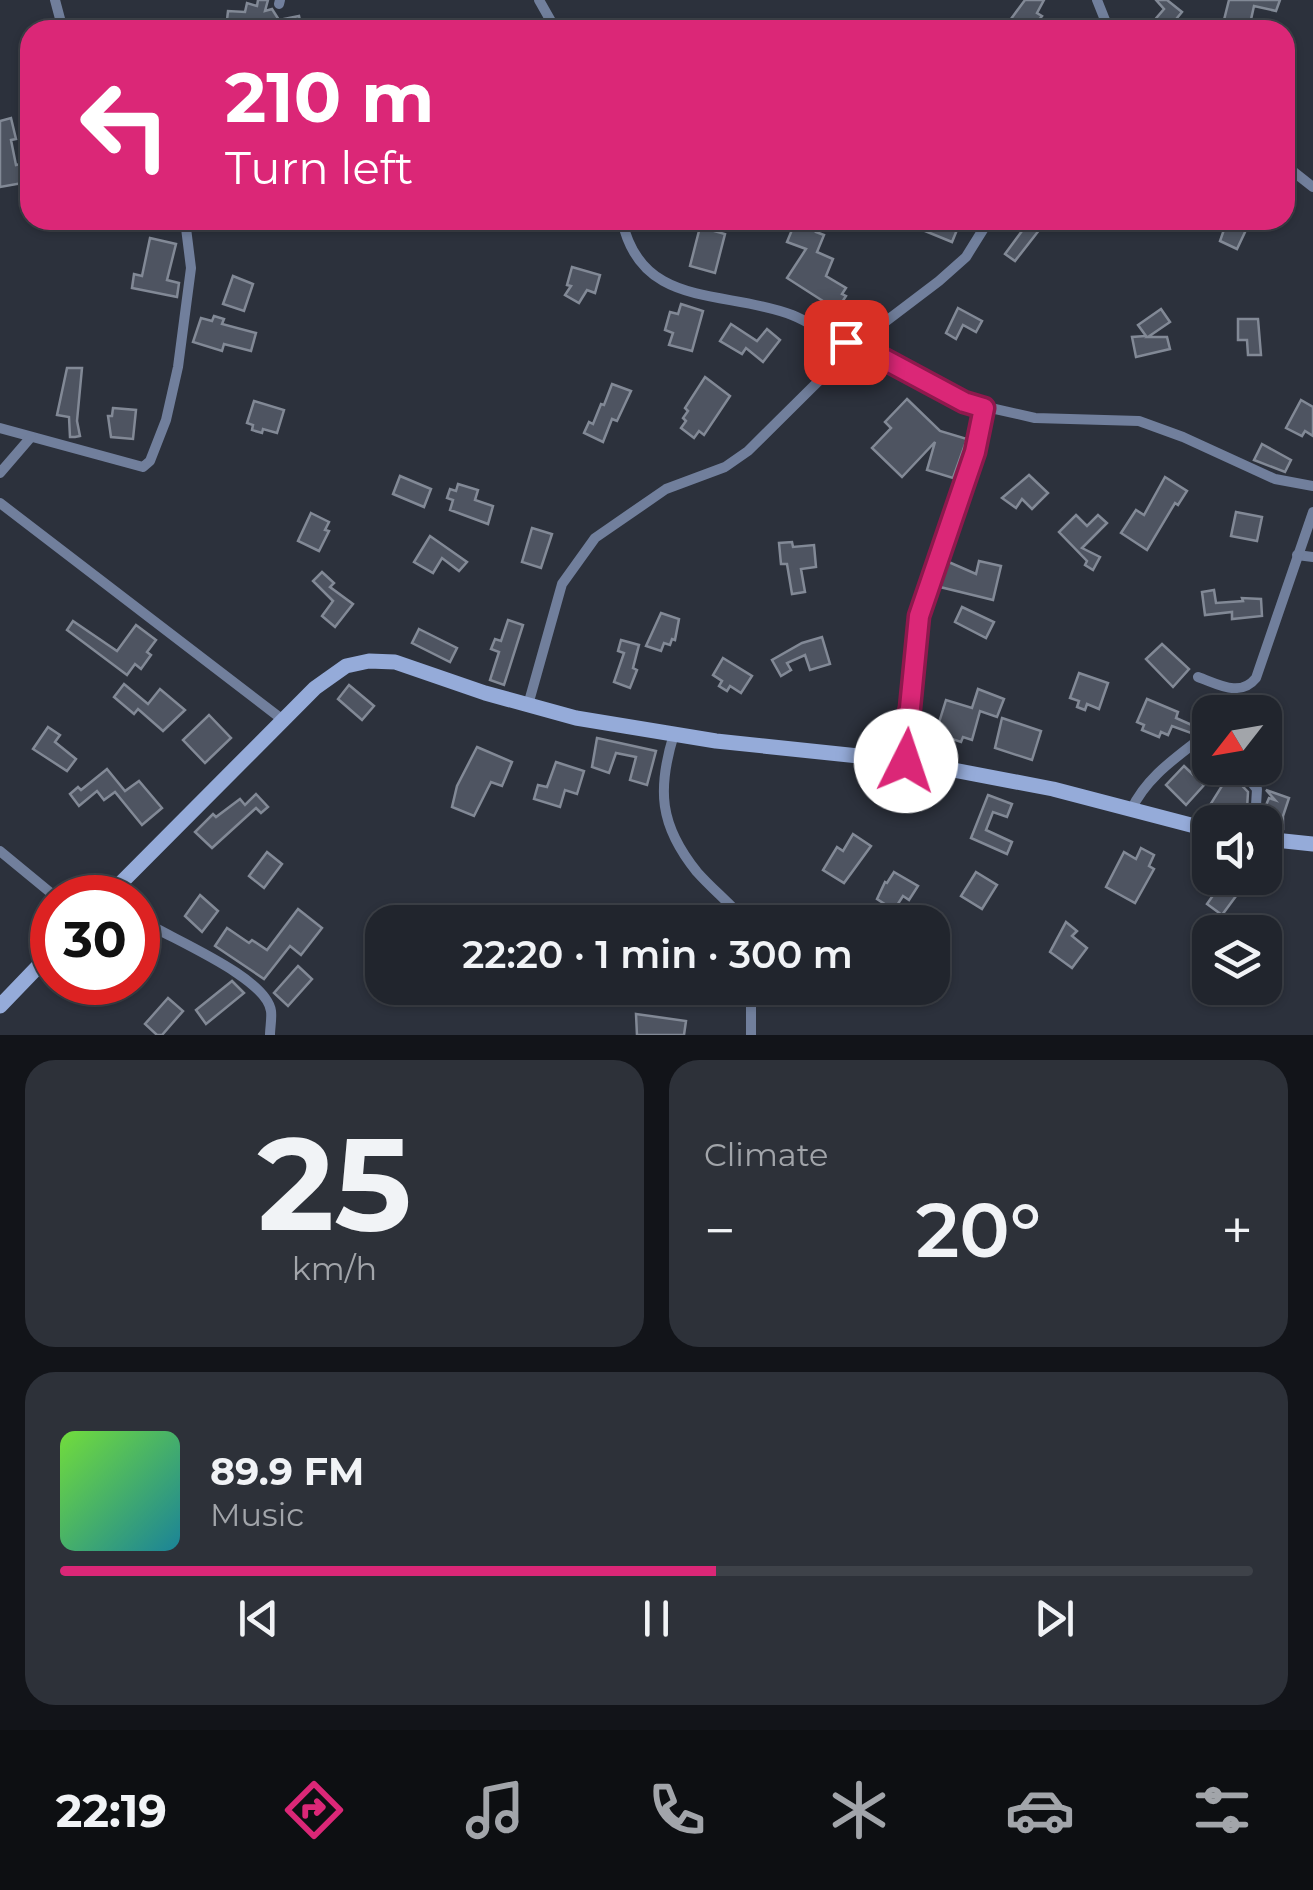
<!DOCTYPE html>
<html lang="en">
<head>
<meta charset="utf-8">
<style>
	body { margin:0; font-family:Montserrat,sans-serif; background:#2d3139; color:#f1f3f6; height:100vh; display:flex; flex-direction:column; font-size:38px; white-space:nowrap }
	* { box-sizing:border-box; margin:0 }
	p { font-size:32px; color:#a2a5aa }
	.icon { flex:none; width:55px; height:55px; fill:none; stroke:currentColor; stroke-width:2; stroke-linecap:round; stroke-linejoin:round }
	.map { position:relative; height:1035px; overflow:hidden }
	.side { display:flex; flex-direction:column; gap:25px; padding:25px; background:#121419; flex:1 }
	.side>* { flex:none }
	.hud { position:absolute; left:20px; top:20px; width:1275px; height:210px; border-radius:30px; box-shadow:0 2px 8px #0004,0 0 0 2px #3e4249; background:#db2777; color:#fff; overflow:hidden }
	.needle { width:65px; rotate:239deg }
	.buttons { position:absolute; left:1192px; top:695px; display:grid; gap:20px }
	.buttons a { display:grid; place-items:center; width:90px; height:90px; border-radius:20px; background:#21252d; box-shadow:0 2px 8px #0004,0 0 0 2px #3e4249; font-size:50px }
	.speed { position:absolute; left:30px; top:875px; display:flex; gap:20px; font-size:50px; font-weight:700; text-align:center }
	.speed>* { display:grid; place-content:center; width:130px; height:130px; border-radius:50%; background:#21252d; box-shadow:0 2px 8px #0004,0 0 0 2px #3e4249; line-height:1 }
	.speed .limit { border:15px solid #d22; background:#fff; color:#111 }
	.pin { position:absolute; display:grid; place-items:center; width:85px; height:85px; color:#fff; margin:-42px; border-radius:20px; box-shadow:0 5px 15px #0006 }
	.me { position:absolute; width:110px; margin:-55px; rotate:4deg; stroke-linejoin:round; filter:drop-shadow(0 0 8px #0008) }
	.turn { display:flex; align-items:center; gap:35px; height:210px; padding:0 40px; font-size:45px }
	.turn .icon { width:130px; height:130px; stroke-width:2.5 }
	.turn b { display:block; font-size:70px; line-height:85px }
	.big { font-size:75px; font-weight:600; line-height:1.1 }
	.side .card { flex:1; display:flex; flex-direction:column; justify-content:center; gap:15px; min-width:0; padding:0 35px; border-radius:30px; background:#2d3139 }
	.side .dial { align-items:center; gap:0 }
	.dial b { font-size:130px; line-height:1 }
	.song { display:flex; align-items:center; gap:30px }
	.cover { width:120px; height:120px; border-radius:15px; background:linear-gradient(135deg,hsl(100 70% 55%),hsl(190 70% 35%)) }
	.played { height:10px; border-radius:5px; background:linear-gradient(90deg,#db2777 55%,#3e4249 55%) }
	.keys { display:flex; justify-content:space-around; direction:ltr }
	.heat { display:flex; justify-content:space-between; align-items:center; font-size:55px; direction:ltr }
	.side .tiles { flex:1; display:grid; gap:25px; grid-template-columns:1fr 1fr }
	.card:last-child { grid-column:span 2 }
	.trip { position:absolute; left:365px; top:905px; width:585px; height:100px; border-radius:30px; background:#21252d; box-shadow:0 2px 8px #0004,0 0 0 2px #3e4249; font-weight:600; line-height:100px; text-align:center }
	.dock { display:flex; height:160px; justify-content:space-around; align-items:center; background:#0d0f12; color:#a2a5aa }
	.dock .icon { width:70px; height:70px }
	.dock .on { color:#db2777 }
	.dock b { font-size:45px; color:#f1f3f6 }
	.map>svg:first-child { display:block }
</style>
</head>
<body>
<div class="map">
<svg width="1313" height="1035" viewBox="0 0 1313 1035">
	<rect width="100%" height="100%" fill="#2c313c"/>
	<!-- building -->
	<g fill="#4e5461" stroke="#828996" stroke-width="2.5">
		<path d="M258,0h10l-3,11 7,-2 7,11 20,-4 3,14h-38l-22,-8 -15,-2 1,-9 17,1 2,-9 10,3z"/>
		<path d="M1025,0h19l-7,13 5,3 -11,14h-14l-9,-7z"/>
		<path d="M1156,0h11l15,12 -15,18h-21l18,-21z"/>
		<path d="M1229,0h51l-4,11 -22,-5 -4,18 -4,-1 -2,7 -21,-6z"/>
		<path d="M11,118l5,21 -5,1 5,25 9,-2 3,19 -28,5v-66z"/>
		<path d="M796,220l24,2 -4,10 8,3 -7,17 16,7 -7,17 20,12 -4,6 4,2 -9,14 -50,-32 19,-29 -19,-7z"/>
		<path d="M929,220h32l-9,22 -27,-11z"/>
		<path d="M1030,220h17l-32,41 -10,-7z"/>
		<path d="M1257,220l1,10h-12l-9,19 -17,-8 7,-20z"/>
		<path d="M700,227l25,7 -10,39 -25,-7z"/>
		<path d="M150,238l26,6 -9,36 12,3 -2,14 -45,-9 2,-14 8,2z"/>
		<path d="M572,267l28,8 -5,18 -8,-3 -8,13 -14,-8 6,-9 -4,-1z"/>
		<path d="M233,276l20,8 -9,27 -21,-7z"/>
		<path d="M681,304l22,7 -11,40 -23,-6 4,-12 -8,-3 5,-18 8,2z"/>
		<path d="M864,307l7,15 -9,6 -12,6 -15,-6 -3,-8z"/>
		<path d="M958,308l24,13 -6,11 -13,-7 -7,14 -10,-6z"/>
		<path d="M1161,309l9,13 -22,15h19l3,12 -34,8 -4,-20 14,-1 -8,-11z"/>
		<path d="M214,316l10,3 -2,5 34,9 -5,18 -27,-7 -2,7 -29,-9 8,-24 11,3z"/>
		<path d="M1238,319h20l3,36h-13l-1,-15h-9z"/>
		<path d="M731,324l26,17 10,-12 13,11 -17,22 -17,-14 -4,6 -22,-13z"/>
		<path d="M67,368h15l-5,53 3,15 -5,1h-5l-1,-20 -12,-2z"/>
		<path d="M705,377l25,19 -26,39 -5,-4 -5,7 -13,-10 5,-7 -3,-3 5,-7 -3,-3z"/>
		<path d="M612,384l19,7 -14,30 -5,-2 -9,23 -19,-9 5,-11 4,2 8,-20 3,1z"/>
		<path d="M907,399l33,32 27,8 -14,39 -26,-8 8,-28 -33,35 -30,-29 19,-20 -6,-6z"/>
		<path d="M1301,400l12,7v29l-8,-5 -3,5 -16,-8z"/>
		<path d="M254,401l30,9 -7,23 -14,-4 -1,4 -10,-3 1,-5 -6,-2z"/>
		<path d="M113,408l23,2 -3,29 -22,-2 -3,-21h4z"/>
		<path d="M1262,444l29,16 -6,12 -31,-12z"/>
		<path d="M1029,475l19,18 -16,16 -10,-10 -6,9 -14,-10z"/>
		<path d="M400,476l31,13 -7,18 -31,-13z"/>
		<path d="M1165,477l22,14 -9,14 -3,-2 -28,47 -26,-17 15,-23 8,5z"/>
		<path d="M458,484l20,6 -3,10 18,6 -5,18 -38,-14 3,-10 -6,-2 3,-9 6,2z"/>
		<path d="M1236,512l26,5 -5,24 -26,-5z"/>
		<path d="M311,513l18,9 -4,8 4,1 -10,20 -21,-10z"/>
		<path d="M1076,515l11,11 11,-11 9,8 -25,25 18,9 -7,13 -8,-5 2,-4 -28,-29z"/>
		<path d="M532,528l20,6 -11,34 -19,-6z"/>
		<path d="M430,536l37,26 -8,9 -17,-13 -9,15 -19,-11z"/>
		<path d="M792,542l1,5 21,-2 2,22 -15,2 4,23 -13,2 -5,-30h-6l-2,-21z"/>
		<path d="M944,560l32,14 3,-13 22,5 -8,34 -57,-14z"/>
		<path d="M322,572l12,11 -4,4 23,17 -18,23 -13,-11 11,-15 -20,-20z"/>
		<path d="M1214,590l2,13 27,-2 -1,-3 19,1 1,17 -30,3v-7l-27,3 -3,-23z"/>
		<path d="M962,607l32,15 -8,16 -31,-16z"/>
		<path d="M661,613l18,6 -4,21 -3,-1 -2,6 -6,-2 -3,8 -15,-5z"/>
		<path d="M508,620l15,5 -19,60 -14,-5 9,-28 -8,-3 4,-10 6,2z"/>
		<path d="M73,621l44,30 19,-26 20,15 -9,12 4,3 -10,14 -6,-5 -8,11 -60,-45z"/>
		<path d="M419,629l38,19 -7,14 -38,-19z"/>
		<path d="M822,637l8,27 -20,6 -5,-15 -18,8 4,7 -10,6 -9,-16 30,-17z"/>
		<path d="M621,640l18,5 -6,23 4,2 -7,18 -16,-6 10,-29 -6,-2z"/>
		<path d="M1162,644l27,25 -16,18 -27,-28z"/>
		<path d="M723,658l29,18 -11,17 -11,-7 -3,5 -8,-5 3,-5 -9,-6z"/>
		<path d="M1079,673l29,10 -9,26 -12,-5 -2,6 -8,-3 2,-6 -9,-3z"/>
		<path d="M124,684l24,20 12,-15 25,21 -22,21 -25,-22 -4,5 -20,-17z"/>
		<path d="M349,685l25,21 -12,14 -24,-21z"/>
		<path d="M978,689l26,10 -7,18 -17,-6 -8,29 -9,-3 -2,5 -15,-5 1,-5 -10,-3 9,-29 26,8z"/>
		<path d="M1147,699l31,13 -2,6 18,8 -3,7 -19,-7 -4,9 -7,-3 -2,5 -17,-7 2,-5 -7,-3z"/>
		<path d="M209,715l22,23 -26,25 -22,-23z"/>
		<path d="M1002,718l39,13 -9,29 -37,-12z"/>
		<path d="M48,727l12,8 -5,7 21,17 -9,12 -34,-22z"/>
		<path d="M597,738l59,13 -9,34 -17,-5 6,-23 -20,-4 -7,20 -17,-6z"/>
		<path d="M477,747l35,15 -10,24 -11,-4 -17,34 -22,-9 5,-21z"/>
		<path d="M556,762l28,9 -7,23 -12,-4 -5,17 -26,-8 4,-14 9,2z"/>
		<path d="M1184,766l20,19 -18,20 -20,-20z"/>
		<path d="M107,769l18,22 14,-10 23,27 -20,17 -27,-33 -11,8 -7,-9 -18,15 -9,-12 8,-7 3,3z"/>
		<path d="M1230,773l18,19 -1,17 -2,3 -5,-3 -7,11 -23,-15z"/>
		<path d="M1266,790l23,8 -6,18v13l-18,-1 -1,-18 5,-12 6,2z"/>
		<path d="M256,794l12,13 -7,6 -5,-5 -44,40 -17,-16 18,-18 3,3 24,-18 5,6z"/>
		<path d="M988,795l24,9 -5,13 -14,-5 -7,18 26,12 -5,12 -36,-16z"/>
		<path d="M853,834l18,12 -27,37 -21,-13 14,-23 6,4z"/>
		<path d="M1141,848l13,7 -5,11 5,3 -19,34 -29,-16 18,-35 12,7z"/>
		<path d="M267,852l15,12 -18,24 -15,-12z"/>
		<path d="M894,872l24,14 -9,14 -6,-4 -9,14 -17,-11 8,-17 2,1z"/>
		<path d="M976,872l21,13 -15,24 -21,-13z"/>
		<path d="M1213,878h7l19,14 -17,23 -15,-11 7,-10 -8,-6z"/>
		<path d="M200,895l18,16 -16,21 -17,-16z"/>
		<path d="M298,909l24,19 -21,27 -11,-9 -26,33 -49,-33 12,-18 22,15 3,-3 15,10z"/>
		<path d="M1066,922l11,9 -5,5 15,12 -15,20 -22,-16z"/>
		<path d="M298,966l14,13 -24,27 -14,-13z"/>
		<path d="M232,981l12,12 -38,31 -10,-14z"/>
		<path d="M168,998l15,13 -21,24h-5l-12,-11z"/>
		<path d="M636,1014l50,7 -2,14h-47z"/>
	</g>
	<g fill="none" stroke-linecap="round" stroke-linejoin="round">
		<!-- minor -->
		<g stroke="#717f9c" stroke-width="10">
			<path d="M55,0l8,30"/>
			<path d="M539,0l17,30"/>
			<path d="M1097,0l12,30"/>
			<path d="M279,4l1,-4"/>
			<path d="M1285,165l28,22"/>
			<path d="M622,220c19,90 103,69 170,95 23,9 39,25 64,29l108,58 71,16 104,3 44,16 92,42 38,7"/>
			<path d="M0,428l143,39 7,-6 16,-41 12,-53 13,-99 -6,-48"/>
			<path d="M0,473l31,-36"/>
			<path d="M0,503l283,217"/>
			<path d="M1297,555l16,2"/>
			<path d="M1198,677c20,7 42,21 58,1l57,-166"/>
			<path d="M528,705l34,-121 33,-46 71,-49 59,-22 23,-16 108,-107 83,-63 27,-24 23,-37"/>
			<path d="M674,734c-17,55 -15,91 23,138 16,18 34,32 49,50"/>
			<path d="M906,761c-6,-22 2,-39 5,-61 2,-27 2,-58 8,-85 16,-71 51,-136 65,-207"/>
			<path d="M1240,768l17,21 -2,33"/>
			<path d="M1131,810c15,-32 43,-51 70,-72h9"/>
			<path d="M0,851l57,47"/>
			<path d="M138,918c28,19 128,58 133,93 1,7 -1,17 -1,24"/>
			<path d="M751,1035v-47"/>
		</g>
		<!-- secondary -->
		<g stroke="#95abd9" stroke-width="15">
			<path d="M1265,839l48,5"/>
			<path d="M106,898l209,-210 31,-22 23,-5 26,1 90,31 91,25 140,23 190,20 147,28 157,41"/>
			<path d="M0,1006l52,-54"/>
		</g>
	</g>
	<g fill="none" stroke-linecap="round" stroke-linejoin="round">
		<!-- route casing -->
		<g stroke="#8e194d" stroke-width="25">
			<path id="route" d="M846,342l10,2 108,58 20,6 -9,44 -56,164 -9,92 -9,36 5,17"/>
		</g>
		<!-- route -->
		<use href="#route" stroke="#db2777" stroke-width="18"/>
	</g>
</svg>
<div class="buttons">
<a><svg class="needle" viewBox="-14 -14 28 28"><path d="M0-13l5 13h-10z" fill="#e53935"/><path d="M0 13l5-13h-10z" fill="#a2a5aa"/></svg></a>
<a><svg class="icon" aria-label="sound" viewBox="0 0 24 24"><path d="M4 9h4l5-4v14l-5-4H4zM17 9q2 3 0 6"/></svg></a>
<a><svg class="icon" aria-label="layers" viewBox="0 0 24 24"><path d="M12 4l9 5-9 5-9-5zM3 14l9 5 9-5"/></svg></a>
</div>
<div class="speed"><div class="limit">30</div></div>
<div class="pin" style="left:846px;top:342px;background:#d93025"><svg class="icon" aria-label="arrive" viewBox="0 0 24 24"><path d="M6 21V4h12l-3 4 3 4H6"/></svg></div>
<svg class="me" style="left:906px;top:761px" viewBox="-20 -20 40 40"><circle r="19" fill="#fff"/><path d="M0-13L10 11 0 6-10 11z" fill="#db2777"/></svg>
<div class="trip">22:20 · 1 min · 300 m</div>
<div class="hud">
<div class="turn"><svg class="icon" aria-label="left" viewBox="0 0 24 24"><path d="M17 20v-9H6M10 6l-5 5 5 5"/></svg><div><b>210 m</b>Turn left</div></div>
</div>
</div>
<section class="side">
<div class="tiles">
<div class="card dial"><b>25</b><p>km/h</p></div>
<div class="card"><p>Climate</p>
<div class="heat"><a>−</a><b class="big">20°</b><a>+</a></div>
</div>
<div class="card">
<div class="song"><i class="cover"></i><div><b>89.9 FM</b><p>Music</p></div></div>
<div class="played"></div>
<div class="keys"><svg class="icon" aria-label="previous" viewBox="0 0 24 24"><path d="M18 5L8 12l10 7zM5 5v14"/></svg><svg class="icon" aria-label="pause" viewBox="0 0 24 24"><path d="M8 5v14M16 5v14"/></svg><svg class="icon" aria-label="next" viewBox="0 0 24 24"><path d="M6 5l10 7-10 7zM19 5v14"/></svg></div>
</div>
</div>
</section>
<nav class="dock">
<b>22:19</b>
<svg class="icon on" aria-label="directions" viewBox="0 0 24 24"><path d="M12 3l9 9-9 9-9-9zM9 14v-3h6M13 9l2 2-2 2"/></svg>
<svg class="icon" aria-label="music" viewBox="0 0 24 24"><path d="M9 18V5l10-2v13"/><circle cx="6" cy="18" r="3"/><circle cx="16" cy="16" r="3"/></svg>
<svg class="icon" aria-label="phone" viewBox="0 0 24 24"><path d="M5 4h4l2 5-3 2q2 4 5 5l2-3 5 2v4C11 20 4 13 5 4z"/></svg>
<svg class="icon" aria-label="climate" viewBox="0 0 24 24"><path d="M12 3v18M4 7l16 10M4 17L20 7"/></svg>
<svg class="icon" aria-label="car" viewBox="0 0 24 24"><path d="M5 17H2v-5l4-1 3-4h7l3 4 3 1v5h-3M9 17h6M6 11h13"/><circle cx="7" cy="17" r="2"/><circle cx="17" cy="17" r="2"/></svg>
<svg class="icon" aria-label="filters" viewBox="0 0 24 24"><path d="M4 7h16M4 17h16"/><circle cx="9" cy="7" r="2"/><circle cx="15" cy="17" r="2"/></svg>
</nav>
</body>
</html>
